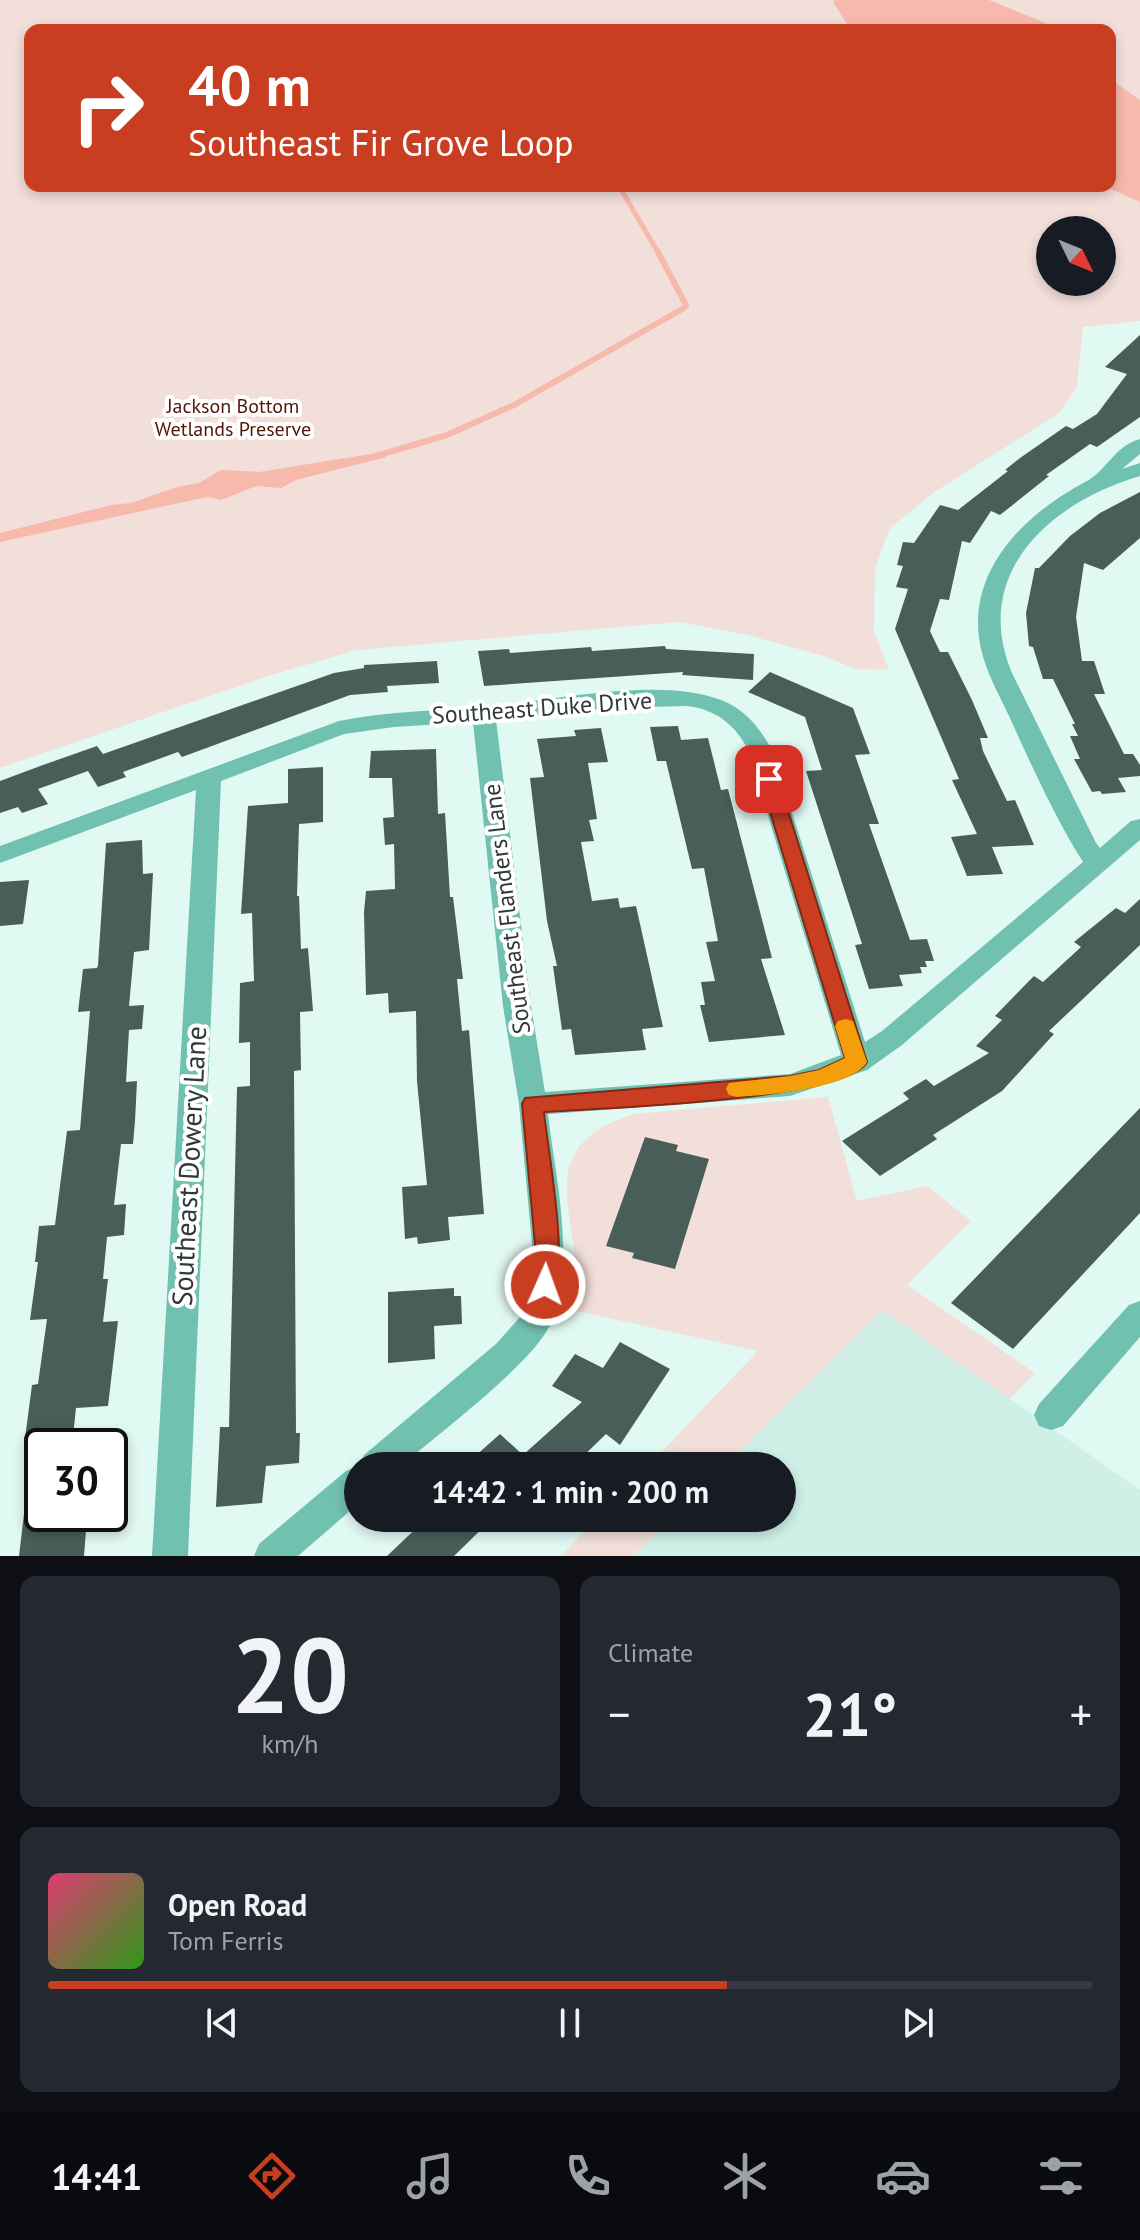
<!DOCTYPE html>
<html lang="en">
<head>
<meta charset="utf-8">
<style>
	body { margin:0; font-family:"PT Sans",sans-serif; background:#242831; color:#f1f3f6; height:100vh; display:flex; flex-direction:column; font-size:30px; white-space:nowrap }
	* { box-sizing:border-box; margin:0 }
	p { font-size:26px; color:#9ea1a6 }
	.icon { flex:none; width:44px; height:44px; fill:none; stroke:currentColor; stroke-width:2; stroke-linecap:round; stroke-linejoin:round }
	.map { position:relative; height:1556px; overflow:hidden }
	.panel { display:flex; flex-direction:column; gap:20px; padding:20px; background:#0d0f14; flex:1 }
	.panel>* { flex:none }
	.guide { position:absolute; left:24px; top:24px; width:1092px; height:168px; border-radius:16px; box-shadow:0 4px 12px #0003; background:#c93e21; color:#fff; overflow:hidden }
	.needle { width:52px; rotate:133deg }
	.controls { position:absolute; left:1036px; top:216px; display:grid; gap:16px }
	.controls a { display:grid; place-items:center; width:80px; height:80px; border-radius:50%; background:#171b24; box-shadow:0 4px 12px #0003; font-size:40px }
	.speed { position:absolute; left:24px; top:1428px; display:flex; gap:16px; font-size:40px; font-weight:700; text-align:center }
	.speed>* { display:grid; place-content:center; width:104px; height:104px; border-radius:50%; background:#171b24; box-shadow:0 4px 12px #0003; line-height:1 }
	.speed .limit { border:4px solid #111; border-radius:12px; background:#fff; color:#111 }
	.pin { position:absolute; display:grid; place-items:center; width:68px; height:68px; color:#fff; margin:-34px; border-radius:16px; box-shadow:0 4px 12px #0006 }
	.me { position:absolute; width:88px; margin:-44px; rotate:2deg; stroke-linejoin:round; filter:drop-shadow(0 0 6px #0008) }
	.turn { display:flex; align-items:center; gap:28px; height:168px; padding:0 32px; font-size:36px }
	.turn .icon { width:104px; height:104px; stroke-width:2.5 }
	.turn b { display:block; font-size:56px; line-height:68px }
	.big { font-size:60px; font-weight:600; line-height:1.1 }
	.panel .card { flex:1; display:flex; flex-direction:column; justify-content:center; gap:12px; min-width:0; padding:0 28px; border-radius:16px; background:#242831 }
	.panel .dial { align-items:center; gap:0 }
	.dial b { font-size:104px; line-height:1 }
	.song { display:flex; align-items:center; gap:24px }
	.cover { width:96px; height:96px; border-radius:12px; background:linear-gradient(135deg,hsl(340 70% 55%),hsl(110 70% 35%)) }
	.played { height:8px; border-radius:4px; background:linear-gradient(90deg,#c93e21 65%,#363941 65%) }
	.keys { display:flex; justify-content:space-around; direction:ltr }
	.heat { display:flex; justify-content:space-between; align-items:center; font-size:44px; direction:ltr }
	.panel .tiles { flex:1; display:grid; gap:20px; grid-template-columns:1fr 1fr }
	.card:last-child { grid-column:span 2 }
	.trip { position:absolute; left:344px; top:1452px; width:452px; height:80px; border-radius:40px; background:#171b24; box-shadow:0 4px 12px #0003; font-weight:600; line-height:80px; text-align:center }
	.tabs { display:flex; height:128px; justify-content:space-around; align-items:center; background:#090b0e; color:#9ea1a6 }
	.tabs .icon { width:56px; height:56px }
	.tabs .on { color:#c93e21 }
	.tabs b { font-size:36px; color:#f1f3f6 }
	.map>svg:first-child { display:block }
</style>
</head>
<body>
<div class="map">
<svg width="1140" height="1556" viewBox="0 0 1140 1556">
	<rect width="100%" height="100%" fill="#e1f9f3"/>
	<!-- built -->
	<path fill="#cfefe7" d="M882,1309l258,181v66h-506l38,-38h110v-52h-57z"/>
	<!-- green -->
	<g fill="#f2dfda" fill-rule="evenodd">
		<path d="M0,0h1140v321l-57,6 -6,60 -19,27 -122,77 -46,37 -15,40 -1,63 15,39 -34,-1 -28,-12 -79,-22 -69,-13 -322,28 -86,25 -271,93zM30,30h1080v156h-1080zM1050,230h52v52h-52z"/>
		<path d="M828,1097l29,104 70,-15 44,35 -64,64 128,88 -25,26 -128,-89 -157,156h-77l110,-115 -186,-41c20,-83 -54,-160 62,-196z"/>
		<path d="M597,1518h75l-38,38h-73z"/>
	</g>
	<!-- water -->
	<g fill="#f7b9ab">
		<path d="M836,0h153l66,27 1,3h-205l-18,-28z"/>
		<path d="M1110,79l30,21v102l-36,-16h6z"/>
		<path d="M377,453l10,4 -91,23 -15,8 -25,-2 -35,14 -13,-3 -29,6 -179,39v-9l111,-28 20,-2 46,-16 22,-4 22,-13 38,2z"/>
	</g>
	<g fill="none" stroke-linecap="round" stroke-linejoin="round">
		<!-- stream-far1 -->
		<path stroke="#f7b9ab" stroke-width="5" d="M619,186l40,68"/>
		<!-- stream -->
		<path stroke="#f7b9ab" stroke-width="6" d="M376,456l71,-21 67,-30 170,-97 2,-3 -28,-53"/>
	</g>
	<!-- building -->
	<g fill="#495e59">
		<path d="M1140,335v82l-43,30 -7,-3 -44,31 3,1 -49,39 -9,-4 -21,32 -8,-2 -13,59 -9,-1 -10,32 10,21h8l24,48 16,38h-8l3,13 24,50 8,-1 19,45 -42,2 11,27 -36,2 -16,-39 26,-3 -25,-54 7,-1 -64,-150 13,-40 -12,-2 7,-21 -6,-1 6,-23 11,1 26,-38 18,5 50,-39 -3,-1 15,-12 46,-32 7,3 24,-15 30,-40 -22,-7z"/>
		<path d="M1140,492v46l-37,32 -19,-7 -8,54 6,44h12l11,33h-11l30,60h9l7,11v11l-22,2 8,14 -24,2 -2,-3 -8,1 -18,-33h6l-10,-23h8l-6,-12h3l-22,-45h-10l-10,-32 -4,-1 -3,-33 9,-45h4l31,-32 30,-23z"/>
		<path d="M665,646l1,3 88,5 -1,26 -71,-5 1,-3 -199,14 -6,-35 31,-2 1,4 81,-6 1,4z"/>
		<path d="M437,661l2,22 -52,3 1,6 -38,3 -168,62 -4,-5 -55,20 3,5 -28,10 -10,-16 -50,18 10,15 -26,9 -4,-6 -18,6v-32l43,-16 54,-19 6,8 231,-81 30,-5v-3z"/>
		<path d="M770,672l83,36 17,46 -15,1 24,69h-10l41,116 17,-1 7,22h-9l2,6h-7l2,6 -23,2 4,11 -34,3 -14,-44 7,-1 -56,-173 16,-1 -17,-53 -57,-25z"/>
		<path d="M678,726l3,14 27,-2 13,52 7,-1 44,169 -11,1 24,76 -76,7 -9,-37h5l-4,-23 14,-1 -9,-39 12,-1 -14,-73 -12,1 -26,-108h-9l-7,-34z"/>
		<path d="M601,728l7,34 -20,1 9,56 -8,1 5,21 -13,1 11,59 26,-3 2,10 16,-2 27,121 -21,2 4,21 -71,5 -4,-26 -9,1 -9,-64h4l-10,-45 -17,-143 14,-1 -7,-38 39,-3 -2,-6z"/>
		<path d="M436,749l2,65 7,-1 5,84h3l10,82h-6l5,52 7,-1 15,184 -36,3 2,23 -32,4 -1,-7 -12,2 -3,-52 25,-2 -10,-104 -1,-70 -27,2 -1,-20 -22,2 -2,-83 2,-21 29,-2 -1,-45 -9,1 -2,-27 11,-1 -2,-39h-23l2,-27z"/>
		<path d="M323,767v55l-24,2 -2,72h2l2,53 7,-1 5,63 -13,1 1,58 -7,1 2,362h4l-1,30 -33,3 -4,37 -46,4 4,-80h9l8,-340 13,-1v-44l-11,1 1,-60 14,-2 -2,-68 -11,1 7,-108 40,-3v-34z"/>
		<path d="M142,840l1,34 10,-1 -4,77 -15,2 -5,54 15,-1 -2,24 -13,1 -3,52 11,-1 -2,40 -2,23h-12l-7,61 12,-1 -2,31 -17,2 -4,42h5l-5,43 15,-1 -10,85 -32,2 -4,38h-48l8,-61 6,-1 9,-65 -17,1 8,-58h-3l4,-36 16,-1 12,-94 13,-1 10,-119 -12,1 5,-43 14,-1 1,-3 8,-122z"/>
		<path d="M29,880l-6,44 -23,2v-44z"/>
		<path d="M1140,899v46l-91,86 5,3 -52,57 -69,44 4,4 -57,37 -38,-35 67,-42 -6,-6 23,-14 8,7 55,-33 -13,-7 26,-26 -7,-4 31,-32 8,-8 9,6 38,-35 -7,-5 42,-34 9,5z"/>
		<path d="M1140,1108v105l-127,136 -62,-46z"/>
		<path d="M645,1137l33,8 -2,6 33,8 -34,110 -43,-11 2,-5 -28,-7z"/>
		<path d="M454,1288v8h7l1,28 -28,2 1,33 -47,4v-71z"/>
		<path d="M620,1342l50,27 -50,76 -14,-11 -33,32h-109l36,-32 23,21 59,-53 -30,-16 23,-32 28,14z"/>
		<path d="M24,1514h54l-2,18 10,-1 -2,25h-65z"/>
		<path d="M427,1518h66l-39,38h-67z"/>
	</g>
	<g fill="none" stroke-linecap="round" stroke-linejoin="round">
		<!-- street -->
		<g fill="#71c1b0" fill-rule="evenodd">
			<path d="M1140,439v15l-18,15 18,-6v13c-89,26 -170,97 -128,197l84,170 4,5 31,-27 9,-2v21l-238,205 -35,25 -77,26 -242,18c7,62 30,156 1,213 -21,40 -111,107 -148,139h-42l5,-11 132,-111 25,-28 8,-31 3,-41 -13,-140 -16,-98 -30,-284 -79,5 -50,7 -123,47 -33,775h-36l44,-766 -196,73v-17l339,-125c48,-10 97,-10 146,-14 67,-6 173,-31 236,-7 24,9 39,28 51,50l93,292 17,-11 201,-169c-27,-43 -48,-89 -69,-135 -11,-26 -27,-51 -33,-78 -17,-76 42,-134 104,-167 21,-10 29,-36 55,-43zM687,706c28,3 49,19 61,44l93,305 -51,19 -245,18 -14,-86 -35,-286 110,-12z"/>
			<path d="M1140,1301v36l-77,89 -12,4 -12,-4 -5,-11 5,-11 90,-99z"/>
			<path d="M358,1466v38l-60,52h-44l5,-12 87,-73z"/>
		</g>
	</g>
	<!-- route -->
	<path fill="#c93e21" stroke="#832815" stroke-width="2" d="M769,773l9,6 89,283c-21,39 -271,46 -323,50 4,39 25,149 9,180l-8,3 -8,-3 -4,-7 2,-41 -13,-140 3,-6 265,-22 29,-6 26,-12 -85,-279z"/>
	<!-- slow -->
	<path fill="#f59e0b" d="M846,1019l7,2 14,41c-15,27 -102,33 -130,35l-8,-2 -3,-6 3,-6 61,-7 29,-6 26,-12 -10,-32 3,-5z"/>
	<g text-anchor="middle" stroke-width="8" stroke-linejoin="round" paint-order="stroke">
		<!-- far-park labels -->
		<g font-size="20" fill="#501408" stroke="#fff">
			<text x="233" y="413">Jackson Bottom<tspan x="233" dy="23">Wetlands Preserve</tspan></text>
		</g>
		<!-- street labels -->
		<g font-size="24" fill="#313a38" stroke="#fff">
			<text transform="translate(542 708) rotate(-4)" y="8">Southeast Duke Drive</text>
			<text transform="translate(507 909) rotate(-97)" y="8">Southeast Flanders Lane</text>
		</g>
		<!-- near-street labels -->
		<g font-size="28" fill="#313a38" stroke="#fff">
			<text transform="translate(189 1166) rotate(-87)" y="10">Southeast Dowery Lane</text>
		</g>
	</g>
</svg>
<div class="controls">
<a><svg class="needle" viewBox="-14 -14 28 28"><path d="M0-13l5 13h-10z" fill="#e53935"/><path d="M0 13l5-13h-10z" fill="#9ea1a6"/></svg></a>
</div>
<div class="speed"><div class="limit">30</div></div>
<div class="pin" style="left:769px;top:779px;background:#d93025"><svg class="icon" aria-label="arrive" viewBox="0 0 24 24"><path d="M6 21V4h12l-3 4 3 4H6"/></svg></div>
<svg class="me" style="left:545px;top:1285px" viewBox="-20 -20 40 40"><circle r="17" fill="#c93e21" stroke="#fff" stroke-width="3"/><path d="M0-11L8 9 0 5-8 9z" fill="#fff"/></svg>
<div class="trip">14:42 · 1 min · 200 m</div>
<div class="guide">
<div class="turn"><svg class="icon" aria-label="right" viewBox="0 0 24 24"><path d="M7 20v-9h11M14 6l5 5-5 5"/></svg><div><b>40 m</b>Southeast Fir Grove Loop</div></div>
</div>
</div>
<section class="panel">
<div class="tiles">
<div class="card dial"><b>20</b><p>km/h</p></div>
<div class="card"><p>Climate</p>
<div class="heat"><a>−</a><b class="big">21°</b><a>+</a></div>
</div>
<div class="card">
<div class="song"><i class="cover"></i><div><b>Open Road</b><p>Tom Ferris</p></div></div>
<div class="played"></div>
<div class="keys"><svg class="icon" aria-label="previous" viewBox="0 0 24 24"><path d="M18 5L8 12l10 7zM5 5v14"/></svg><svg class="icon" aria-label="pause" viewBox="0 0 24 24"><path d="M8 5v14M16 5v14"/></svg><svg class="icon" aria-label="next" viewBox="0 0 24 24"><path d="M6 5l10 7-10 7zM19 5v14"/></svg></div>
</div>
</div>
</section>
<nav class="tabs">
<b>14:41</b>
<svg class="icon on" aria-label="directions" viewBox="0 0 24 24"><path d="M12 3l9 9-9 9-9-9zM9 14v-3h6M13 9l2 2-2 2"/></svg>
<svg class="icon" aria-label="music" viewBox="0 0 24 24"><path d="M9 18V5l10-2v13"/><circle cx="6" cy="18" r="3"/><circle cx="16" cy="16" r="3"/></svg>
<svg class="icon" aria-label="phone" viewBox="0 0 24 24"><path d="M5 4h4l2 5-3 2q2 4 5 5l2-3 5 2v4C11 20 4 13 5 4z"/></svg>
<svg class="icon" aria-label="climate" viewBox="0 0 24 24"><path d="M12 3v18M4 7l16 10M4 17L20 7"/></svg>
<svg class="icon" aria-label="car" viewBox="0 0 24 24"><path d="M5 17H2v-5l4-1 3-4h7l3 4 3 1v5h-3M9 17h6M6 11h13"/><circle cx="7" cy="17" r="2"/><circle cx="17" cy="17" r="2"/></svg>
<svg class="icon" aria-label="filters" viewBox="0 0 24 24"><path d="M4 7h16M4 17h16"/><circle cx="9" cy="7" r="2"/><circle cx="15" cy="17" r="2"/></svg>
</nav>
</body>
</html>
